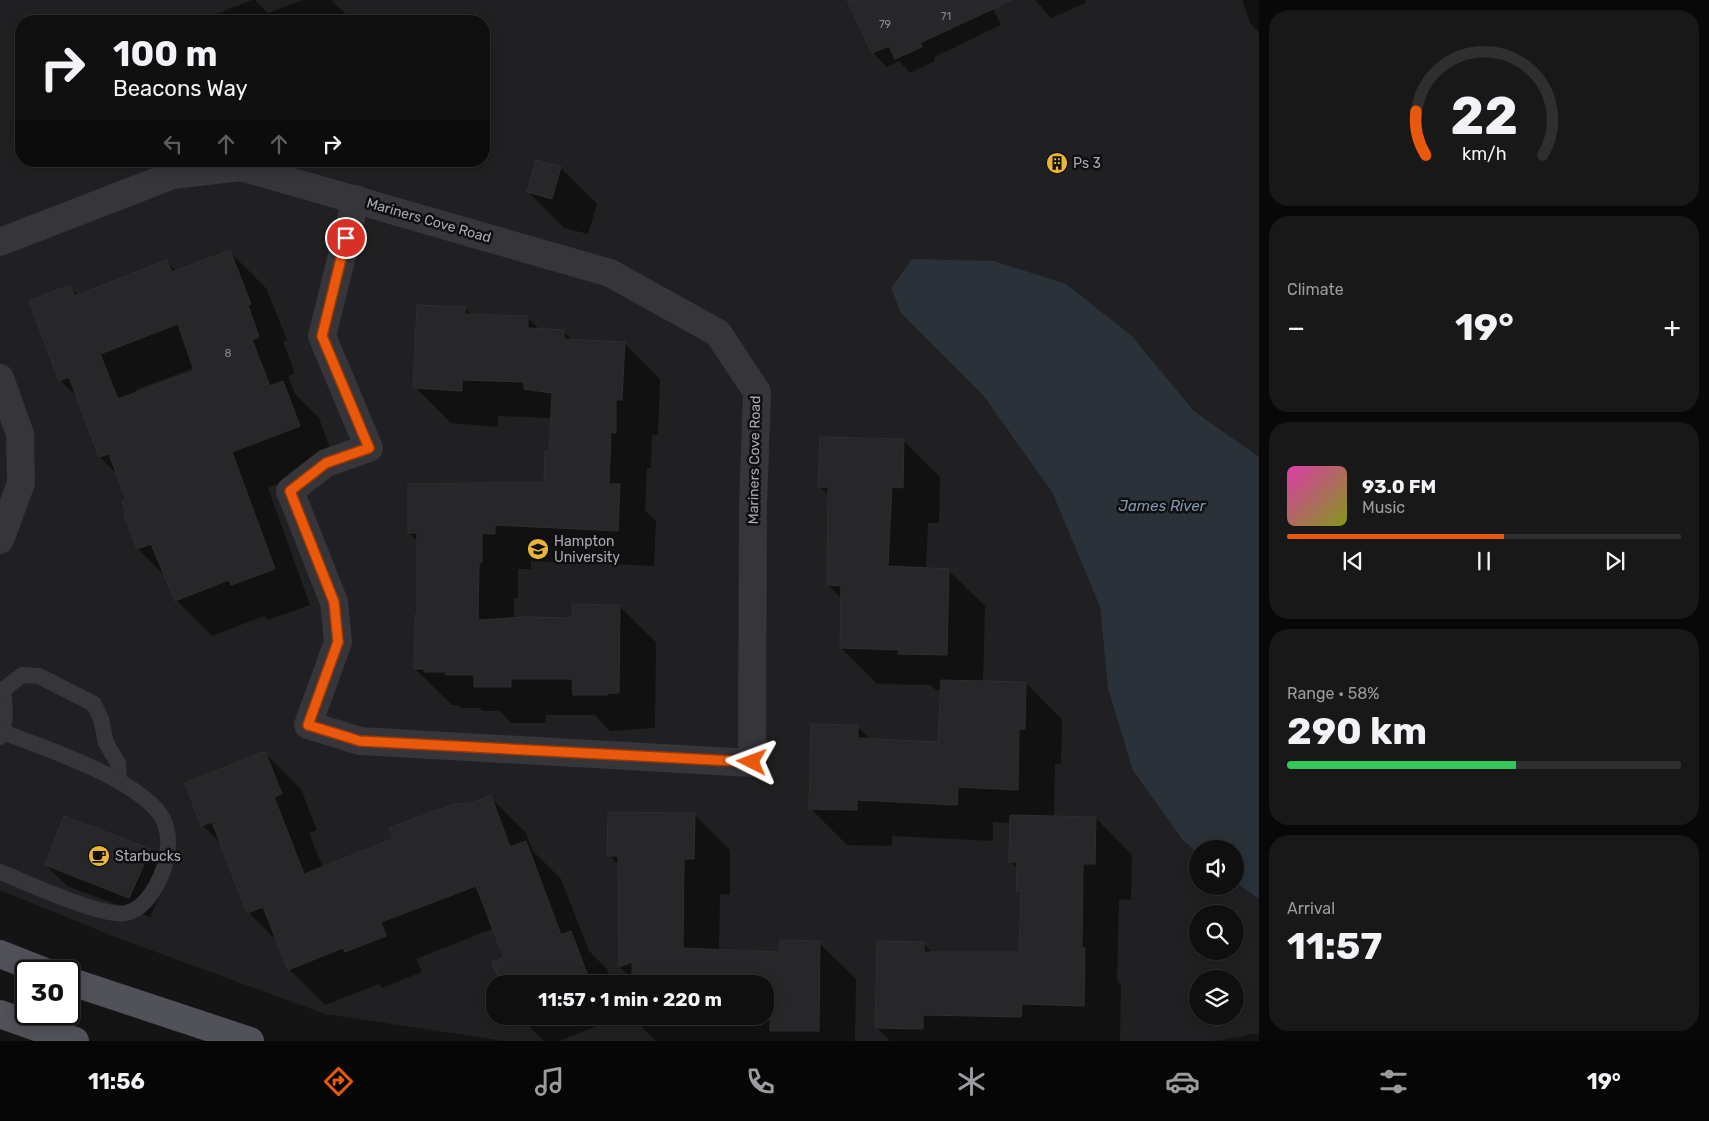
<!DOCTYPE html>
<html lang="en">
<head>
<meta charset="utf-8">
<style>
	body { margin:0; font-family:Rubik,sans-serif; background:#181819; color:#f1f3f6; height:100vh; display:flex; flex-direction:column; font-size:19px; white-space:nowrap }
	* { box-sizing:border-box; margin:0 }
	p { font-size:16px; color:#9b9c9f }
	.icon { flex:none; width:28px; height:28px; fill:none; stroke:currentColor; stroke-width:2; stroke-linecap:round; stroke-linejoin:round }
	.map { position:relative; flex:1; overflow:hidden }
	.panel { display:flex; flex-direction:column; gap:10px; padding:10px; background:#080809; width:450px }
	.panel>* { flex:none }
	.hud { position:absolute; left:15px; top:15px; width:475px; height:152px; border-radius:20px; box-shadow:0 2px 12px #0003,0 0 0 1px #2f2f30; background:#0f0f10; color:#f1f3f6; overflow:hidden }
	.controls { position:absolute; left:1189px; top:840px; display:grid; gap:10px }
	.controls a { display:grid; place-items:center; width:55px; height:55px; border-radius:50%; background:#0f0f10; box-shadow:0 2px 12px #0003,0 0 0 1px #2f2f30; font-size:25px }
	.speed { position:absolute; left:15px; top:960px; display:flex; gap:10px; font-size:25px; font-weight:700; text-align:center }
	.speed>* { display:grid; place-content:center; width:65px; height:65px; border-radius:50%; background:#0f0f10; box-shadow:0 2px 12px #0003,0 0 0 1px #2f2f30; line-height:1 }
	.speed .limit { border:2px solid #111; border-radius:8px; background:#fff; color:#111 }
	.pin { position:absolute; display:grid; place-items:center; width:42px; height:42px; color:#fff; margin:-21px; border:2px solid #fff; border-radius:50%; box-shadow:0 1px 5px #0007 }
	.me { position:absolute; width:55px; margin:-28px; rotate:273deg; stroke-linejoin:round; filter:drop-shadow(0 0 4px #0008) }
	.turn { display:flex; align-items:center; gap:18px; height:105px; padding:0 15px; font-size:22px }
	.turn .icon { width:65px; height:65px; stroke-width:2.5 }
	.turn b { display:block; font-size:35px; line-height:42px }
	.lanes { display:flex; align-items:center; height:48px; padding:0 15px; background:#0003; justify-content:center; gap:25px; direction:ltr }
	.lanes .off { opacity:.35 }
	.big { font-size:38px; font-weight:700; line-height:1.1 }
	.panel .card { flex:1; display:flex; flex-direction:column; justify-content:center; gap:8px; min-width:0; padding:0 18px; border-radius:20px; background:#181819 }
	.panel .dial { align-items:center; gap:0 }
	.dial svg { height:130px; overflow:visible; fill:none; stroke:#2f2f30; stroke-width:7; stroke-linecap:round; text-anchor:middle }
	.dial text { fill:#f1f3f6; stroke:none }
	.song { display:flex; align-items:center; gap:15px }
	.cover { width:60px; height:60px; border-radius:8px; background:linear-gradient(135deg,hsl(320 70% 55%),hsl(70 70% 35%)) }
	.played { height:5px; border-radius:2px; background:linear-gradient(90deg,#ea580c 55%,#2f2f30 55%) }
	.keys { display:flex; justify-content:space-around; direction:ltr }
	.heat { display:flex; justify-content:space-between; align-items:center; font-size:28px; direction:ltr }
	.charge { height:8px; border-radius:4px; background:linear-gradient(90deg,#34c759 58%,#2f2f30 0) }
	.trip { position:absolute; left:486px; top:975px; width:288px; height:50px; border-radius:20px; background:#0f0f10; box-shadow:0 2px 12px #0003,0 0 0 1px #2f2f30; font-weight:700; line-height:50px; text-align:center }
	.tab-bar { display:flex; height:80px; justify-content:space-around; align-items:center; background:#060606; color:#9b9c9f }
	.tab-bar .icon { width:35px; height:35px }
	.tab-bar .current { color:#ea580c }
	.tab-bar b { font-size:22px; color:#f1f3f6 }
	main { display:flex; flex:1; min-height:0 }
	.map>svg:first-child { display:block }
</style>
</head>
<body>
<main>
<div class="map">
<svg width="1259" height="1041" viewBox="0 0 1259 1041">
	<rect width="100%" height="100%" fill="#141415"/>
	<!-- built -->
	<path fill="#202022" fill-rule="evenodd" d="M0,0h1259v457l-65,-46 -62,-75 -231,-23 82,82 69,97 48,115 8,82 25,82 50,69 14,13 1,33h37v-4l24,17v134l-45,8h-709l-180,-27 -215,-79 -110,-45zM21,21h463v140h-463zM1198,914h37v37h-37zM1198,979h37v37h-37zM495,984h270v32h-270z"/>
	<!-- water -->
	<path fill="#2a3138" d="M912,259l82,2 72,23 66,52 62,75 65,46v442l-24,-17v-33h-37l-1,4 -14,-13 -50,-69 -25,-82 -8,-82 -48,-115 -69,-97 -82,-82 -10,-25z"/>
	<!-- shadow -->
	<g fill="#0007" fill-rule="evenodd">
		<path d="M252,0h3l13,13 34,-13h29l22,21h-154z"/>
		<path d="M854,0h135l12,25 -67,32 1,4 -25,12 -11,-12 -12,6 -14,-14z"/>
		<path d="M1035,0h50l1,3 -35,15z"/>
		<path d="M1242,0h17v33l-9,-10z"/>
		<path d="M561,168l36,36 -9,30 -24,-6 -36,-36z"/>
		<path d="M230,252l36,36 21,52 -4,2 12,31 -7,3 7,18 24,24 16,44 -67,26 42,117 -42,15 -4,-4 -52,20 -36,-36 -10,-23 -28,-28 -10,-35v-13l-9,-25 -19,-19 -21,-58 -19,-19 10,-93 9,9 88,-34 10,10zM194,368l1,4 -59,21 -1,-3z"/>
		<path d="M465,308l7,7 56,3 12,12 23,1 10,10 51,2 36,36 -2,56h-6l-1,33h-4l-2,42 11,11 -2,45 -123,-5v8h-13v29h-4v21h60l45,-13 37,36 -1,86 -45,3 -15,-16h-49v8h-35l-11,-12h-17l-3,-3h-19l-3,-3h-6l-37,-36 4,-53v-73l-10,-10 136,-49 5,-31 2,-35 -54,-2v11l-47,-4 -36,-36z"/>
		<path d="M903,440l37,37 -1,46h-11l-2,46 22,1 37,36 -2,76 43,1 36,37 -1,44h-6l-1,54h42l36,37 -1,45 -12,-1 -2,83 4,3 -1,56h-230l-14,-14 47,-84 10,10h87l2,-58 -4,-4v-22l-8,-8 1,-38 -18,-1v19l-101,-5v10l-45,-1 -36,-36 47,-82 13,13 68,3 3,-53h-6l-5,-5 -54,-1 -36,-36 1,-49 -14,-14 1,-89 -10,-10z"/>
		<path d="M265,753l36,36 16,41 -8,3 14,35 72,-28 95,-43 36,36 7,18 28,28 28,72 18,18 6,15h-111l3,-26 -11,-30 -78,31 6,13 -40,16 -3,-4 -54,21 -36,-36 -10,-26 -31,-31 -26,-68 -20,-19z"/>
		<path d="M694,814l36,36v45l-10,-1 -1,57 62,2 38,-10 37,36 -1,62h-199l-23,-23 132,-2v-32l-132,-4 -13,-13v-101l-11,-11z"/>
		<path d="M65,817l86,33 20,21 -21,46 -83,-31 -21,-21z"/>
		<path d="M519,1016h103l-63,25h-15z"/>
	</g>
	<!-- building -->
	<g fill="#272729" stroke="#2e2e31" fill-rule="evenodd">
		<path d="M847,0h165l-92,43 2,4 -27,12 -6,-13 -17,7z"/>
		<path d="M536,160l25,7 -9,32 -25,-7z"/>
		<path d="M230,250l21,54 -3,1 11,32 -7,3 18,46 13,-5 17,45 -68,26 43,117 -44,16 -2,-5 -54,21 -24,-57 -14,5 -13,-35 2,-1 -4,-12 4,-1 -17,-46 -10,3 -30,-80 -10,4 -30,-80 41,-16 5,11 92,-36 5,12zM178,324l16,47 -76,28 -18,-45z"/>
		<path d="M417,305l48,2v7l63,2v12l36,2v9l61,3 -3,58h-6v33l-5,-1 -2,52h11l-2,47 -123,-6v9l-13,-1v29l-3,1 -1,57 46,-3 49,1 -1,-14 48,1 -1,88h-11v2h-35l-1,-16h-61v8h-37v-12h-28l-1,-3h-21v-3h-10l1,-54h2v-82h-9v-49l136,-2 1,-31 4,1 3,-59 -28,-4v-7l-62,-2v11l-49,-3z"/>
		<path d="M820,437l84,2 -1,49 -11,-1 -4,79 61,3 -2,86 -49,-1 1,-4 -59,-2 1,-62 -14,-1 1,-98h-10z"/>
		<path d="M941,680l85,2 -1,47h-6l-1,61 -60,-3 -1,18 -100,-5v10l-48,-1 2,-85 47,1v13l80,4z"/>
		<path d="M265,751l17,43 -8,3 30,77 89,-35 -4,-11 65,-24 18,-1 19,-8 19,52 16,-6 35,94 10,-4 20,53h-90l-9,-22 12,-4 -28,-72 -95,36 5,14 -41,16 -2,-4 -55,22 -25,-63 -16,6 -35,-91 -11,4 -16,-43z"/>
		<path d="M608,812l87,1 -1,46h-10l-1,89 97,4v-12l40,1 -1,90h-49v-12h-138v-3h133v-32h-133v-22l-13,5 -1,-111h-11z"/>
		<path d="M1010,815l86,2 -1,47h-12l-1,84h3l-1,58 -62,-2 -1,13 -98,-2v14l-48,-1 2,-87 47,1v10h95l2,-61h-5l1,-29h-8z"/>
		<path d="M64,816l87,33 -22,49 -84,-33z"/>
	</g>
	<g fill="none" stroke-linecap="round" stroke-linejoin="round">
		<!-- lane -->
		<g stroke="#35353a" stroke-width="16">
			<path d="M0,689l3,1c2,14 4,34 -3,47"/>
			<path d="M3,690l19,-15 17,1 55,28 7,15 5,24 12,20 1,17"/>
			<path d="M0,872c26,10 102,46 126,41 21,-4 35,-33 40,-52 4,-18 3,-39 -11,-53 -33,-35 -107,-58 -152,-76"/>
		</g>
		<!-- street -->
		<g stroke="#35353a" stroke-width="28">
			<path d="M0,242l173,-67 68,-8 369,106 108,60 39,59 -4,114 -1,257 -392,-22 -52,-16 30,-83 -4,-40 -44,-111 36,-28 43,-15 -47,-112 34,-137"/>
			<path d="M0,378l20,56 1,49 -21,57"/>
		</g>
		<!-- primary -->
		<g stroke="#515259" stroke-width="28">
			<path d="M0,954l43,17"/>
			<path d="M69,981l181,60"/>
			<path d="M0,1014l75,27"/>
		</g>
	</g>
	<g fill="none" stroke-linecap="round" stroke-linejoin="round">
		<!-- route casing -->
		<g stroke="#983908" stroke-width="12">
			<path id="route" d="M346,238l-24,98 47,112 -43,15 -36,28 44,111 4,40 -30,83 52,16 392,21"/>
		</g>
		<!-- route -->
		<use href="#route" stroke="#ea580c" stroke-width="9"/>
	</g>
	<!-- icons -->
	<defs>
		<g id="building-disc" transform="scale(1.125)"><circle r="9.5" fill="#eab636" stroke="#0f0f10"/><path d="M-4-6H4V6H1V3H-1V6H-4ZM-2.5-4.3h1.7v1.8h-1.7ZM.8-4.3h1.7v1.8H.8ZM-2.5-1h1.7V.8h-1.7ZM.8-1h1.7V.8H.8Z" fill="#111"/></g>
		<g id="university-disc" transform="scale(1.125)"><circle r="9.5" fill="#eab636" stroke="#0f0f10"/><path d="M0-5L7-2L0 1L-7-2ZM-4 1L0 2.5L4 1V4Q0 6-4 4Z" fill="#111"/></g>
		<g id="cafe-disc" transform="scale(1.125)"><circle r="9.5" fill="#eab636" stroke="#0f0f10"/><path d="M-5.5-4.5H6V0H3Q3 3.5 0 3.5H-2.5Q-5.5 3.5-5.5 0ZM3-3.2v2h1.7v-2ZM-6 4.5H4V6H-6Z" fill="#111"/></g>
	</defs>
	<g fill-rule="evenodd">
		<use href="#building-disc" x="1057" y="163"/>
		<use href="#university-disc" x="538" y="549"/>
		<use href="#cafe-disc" x="99" y="856"/>
	</g>
	<g text-anchor="middle" stroke-width="5" stroke-linejoin="round" paint-order="stroke">
		<!-- number labels -->
		<g font-size="11" fill="#868891">
			<text x="946" y="20">71</text>
			<text x="885" y="28">79</text>
			<text x="228" y="357">8</text>
		</g>
		<!-- poi labels -->
		<g font-size="14" fill="#a6aab5" stroke="#0f0f10" text-anchor="start">
			<text x="1073" y="168">Ps 3</text>
			<text x="554" y="546">Hampton<tspan x="554" dy="16">University</tspan></text>
			<text x="115" y="861">Starbucks</text>
		</g>
		<!-- street labels -->
		<g font-size="14" fill="#a6aab5" stroke="#0f0f10">
			<text transform="translate(429 220) rotate(16)" y="5">Mariners Cove Road</text>
			<text transform="translate(754 460) rotate(-89)" y="5">Mariners Cove Road</text>
		</g>
		<!-- water labels -->
		<g font-size="15" font-style="italic" fill="#7e96af" stroke="#0f0f10">
			<text x="1162" y="511">James River</text>
		</g>
	</g>
</svg>
<div class="controls">
<a><svg class="icon" aria-label="sound" viewBox="0 0 24 24"><path d="M4 9h4l5-4v14l-5-4H4zM17 9q2 3 0 6"/></svg></a>
<a><svg class="icon" aria-label="search" viewBox="0 0 24 24"><circle cx="10" cy="10" r="6"/><path d="M15 15l6 6"/></svg></a>
<a><svg class="icon" aria-label="layers" viewBox="0 0 24 24"><path d="M12 4l9 5-9 5-9-5zM3 14l9 5 9-5"/></svg></a>
</div>
<div class="speed"><div class="limit">30</div></div>
<div class="pin" style="left:346px;top:238px;background:#d93025"><svg class="icon" aria-label="arrive" viewBox="0 0 24 24"><path d="M6 21V4h12l-3 4 3 4H6"/></svg></div>
<svg class="me" style="left:752px;top:762px" viewBox="-20 -20 40 40"><path d="M0-17L14 15 0 8-14 15z" fill="#ea580c" stroke="#fff" stroke-width="4"/></svg>
<div class="trip">11:57 · 1 min · 220 m</div>
<div class="hud">
<div class="turn"><svg class="icon" aria-label="right" viewBox="0 0 24 24"><path d="M7 20v-9h11M14 6l5 5-5 5"/></svg><div><b>100 m</b>Beacons Way</div></div>
<div class="lanes"><svg class="icon off" aria-label="left" viewBox="0 0 24 24"><path d="M17 20v-9H6M10 6l-5 5 5 5"/></svg><svg class="icon off" aria-label="ahead" viewBox="0 0 24 24"><path d="M12 20V5M6 11l6-6 6 6"/></svg><svg class="icon off" aria-label="ahead" viewBox="0 0 24 24"><path d="M12 20V5M6 11l6-6 6 6"/></svg><svg class="icon" aria-label="right" viewBox="0 0 24 24"><path d="M7 20v-9h11M14 6l5 5-5 5"/></svg></div>
</div>
</div>
<section class="panel">
<div class="card dial"><svg viewBox="0 0 100 80">
<path d="M14 69A42 42 0 1 1 86 69"/>
<path d="M14 69A42 42 0 0 1 8 42" stroke="#ea580c"/>
<text x="50" y="56" font-size="32" font-weight="700">22</text>
<text x="50" y="72" font-size="11">km/h</text>
</svg></div>
<div class="card"><p>Climate</p>
<div class="heat"><a>−</a><b class="big">19°</b><a>+</a></div>
</div>
<div class="card">
<div class="song"><i class="cover"></i><div><b>93.0 FM</b><p>Music</p></div></div>
<div class="played"></div>
<div class="keys"><svg class="icon" aria-label="previous" viewBox="0 0 24 24"><path d="M18 5L8 12l10 7zM5 5v14"/></svg><svg class="icon" aria-label="pause" viewBox="0 0 24 24"><path d="M8 5v14M16 5v14"/></svg><svg class="icon" aria-label="next" viewBox="0 0 24 24"><path d="M6 5l10 7-10 7zM19 5v14"/></svg></div>
</div>
<div class="card"><p>Range · 58%</p><b class="big">290 km</b><div class="charge"></div></div>
<div class="card"><p>Arrival</p><b class="big">11:57</b></div>
</section>
</main>
<nav class="tab-bar">
<b>11:56</b>
<svg class="icon current" aria-label="directions" viewBox="0 0 24 24"><path d="M12 3l9 9-9 9-9-9zM9 14v-3h6M13 9l2 2-2 2"/></svg>
<svg class="icon" aria-label="music" viewBox="0 0 24 24"><path d="M9 18V5l10-2v13"/><circle cx="6" cy="18" r="3"/><circle cx="16" cy="16" r="3"/></svg>
<svg class="icon" aria-label="phone" viewBox="0 0 24 24"><path d="M5 4h4l2 5-3 2q2 4 5 5l2-3 5 2v4C11 20 4 13 5 4z"/></svg>
<svg class="icon" aria-label="climate" viewBox="0 0 24 24"><path d="M12 3v18M4 7l16 10M4 17L20 7"/></svg>
<svg class="icon" aria-label="car" viewBox="0 0 24 24"><path d="M5 17H2v-5l4-1 3-4h7l3 4 3 1v5h-3M9 17h6M6 11h13"/><circle cx="7" cy="17" r="2"/><circle cx="17" cy="17" r="2"/></svg>
<svg class="icon" aria-label="filters" viewBox="0 0 24 24"><path d="M4 7h16M4 17h16"/><circle cx="9" cy="7" r="2"/><circle cx="15" cy="17" r="2"/></svg>
<b>19°</b>
</nav>
</body>
</html>
